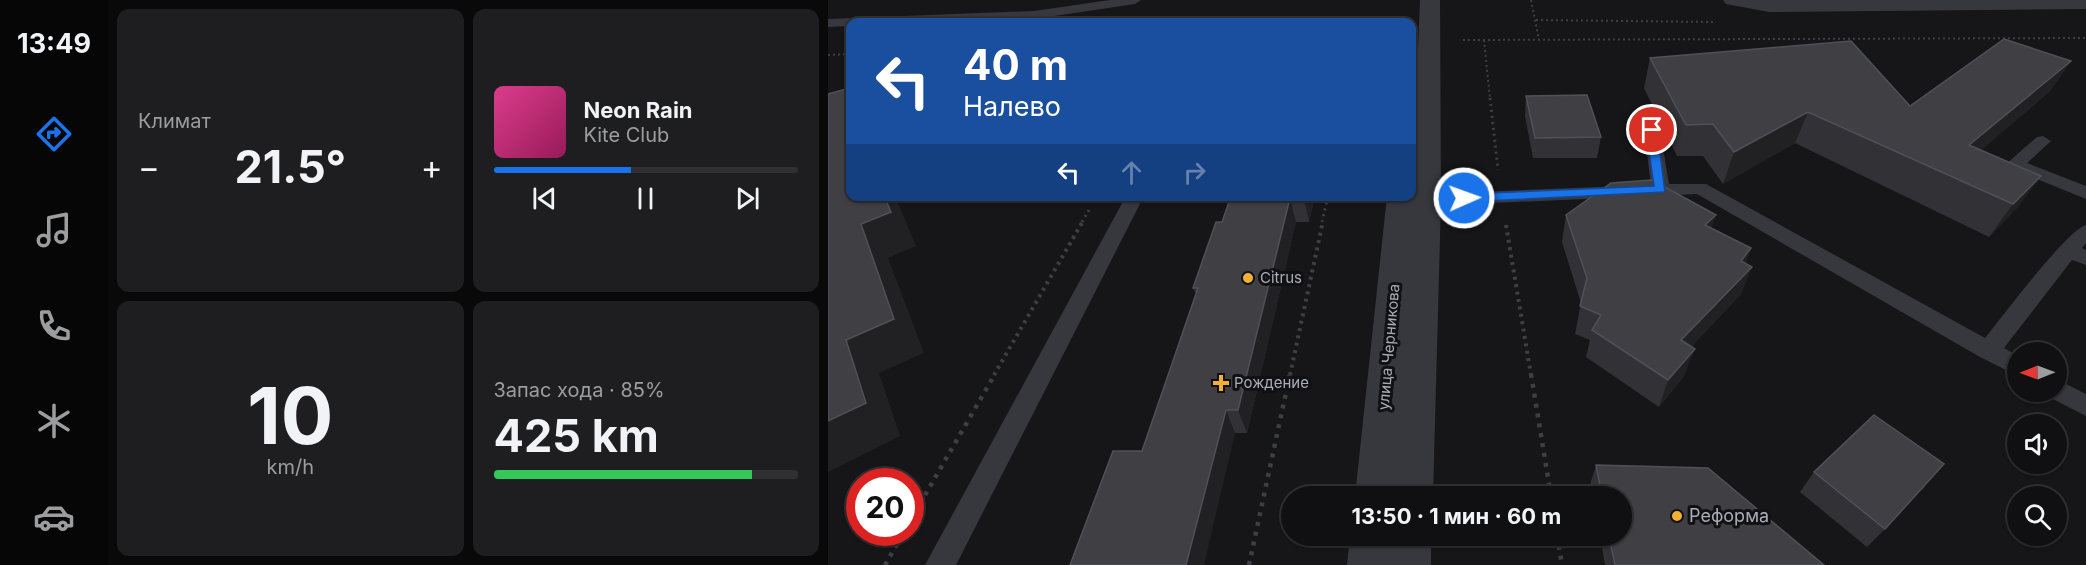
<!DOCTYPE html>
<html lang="ru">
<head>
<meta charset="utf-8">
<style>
	body { margin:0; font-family:Inter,sans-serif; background:#1e1e20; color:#f1f3f6; height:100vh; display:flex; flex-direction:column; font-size:22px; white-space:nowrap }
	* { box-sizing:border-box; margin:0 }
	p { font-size:20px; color:#9c9d9f }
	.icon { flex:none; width:33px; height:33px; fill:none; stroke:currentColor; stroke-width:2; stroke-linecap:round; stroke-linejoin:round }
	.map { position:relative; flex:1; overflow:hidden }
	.sheet { display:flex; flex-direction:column; gap:9px; padding:9px; background:#09090a; width:720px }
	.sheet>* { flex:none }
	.banner { position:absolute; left:18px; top:18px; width:570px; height:183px; border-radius:12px; box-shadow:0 2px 4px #0004,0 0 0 2px #303032; background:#1a4fa0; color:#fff; overflow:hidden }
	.needle { width:39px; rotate:269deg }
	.tools { position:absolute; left:1179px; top:342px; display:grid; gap:12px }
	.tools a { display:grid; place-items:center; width:60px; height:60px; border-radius:50%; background:#101012; box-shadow:0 2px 4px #0004,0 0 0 2px #303032; font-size:30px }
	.speed { position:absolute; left:18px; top:468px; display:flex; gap:12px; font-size:30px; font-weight:700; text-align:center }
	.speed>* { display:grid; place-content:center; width:78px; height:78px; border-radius:50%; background:#101012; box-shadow:0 2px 4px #0004,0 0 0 2px #303032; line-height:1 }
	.speed .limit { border:9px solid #d22; background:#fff; color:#111 }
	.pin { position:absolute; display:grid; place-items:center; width:51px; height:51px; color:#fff; margin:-26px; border:3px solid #fff; border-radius:50%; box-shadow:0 2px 6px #0007 }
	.me { position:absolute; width:66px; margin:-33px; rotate:88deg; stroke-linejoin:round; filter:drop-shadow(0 0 4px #0008) }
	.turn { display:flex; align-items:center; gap:21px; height:126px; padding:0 18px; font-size:27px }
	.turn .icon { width:78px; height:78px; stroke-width:2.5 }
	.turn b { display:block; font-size:42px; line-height:51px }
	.lanes { display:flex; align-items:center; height:57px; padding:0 18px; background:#0003; justify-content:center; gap:30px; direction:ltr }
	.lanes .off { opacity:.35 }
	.big { font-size:45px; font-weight:700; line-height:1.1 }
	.sheet .widget { flex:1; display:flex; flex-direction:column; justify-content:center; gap:9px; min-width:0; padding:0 21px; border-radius:12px; background:#1e1e20 }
	.sheet .dial { align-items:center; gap:0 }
	.dial b { font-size:78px; line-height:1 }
	.song { display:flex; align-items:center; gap:18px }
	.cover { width:72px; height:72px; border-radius:9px; background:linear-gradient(135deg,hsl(330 70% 55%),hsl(330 70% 35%)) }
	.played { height:6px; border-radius:3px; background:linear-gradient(90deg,#1a73e8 45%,#303032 45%) }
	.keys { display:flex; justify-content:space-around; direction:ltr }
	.heat { display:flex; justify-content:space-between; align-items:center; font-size:33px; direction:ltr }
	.charge { height:9px; border-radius:4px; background:linear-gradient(90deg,#34c759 85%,#303032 0) }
	.sheet .tiles { flex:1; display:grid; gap:9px; grid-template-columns:repeat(2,1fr) }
	.trip { position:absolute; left:453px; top:486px; width:351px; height:60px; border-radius:30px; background:#101012; box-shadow:0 2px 4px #0004,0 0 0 2px #303032; font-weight:700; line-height:60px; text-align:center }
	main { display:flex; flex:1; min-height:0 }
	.tabs { display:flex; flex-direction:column; width:108px; justify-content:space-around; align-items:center; background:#060607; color:#9c9d9f }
	.tabs .icon { width:42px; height:42px }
	.tabs .selected { color:#1a73e8 }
	.tabs b { font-size:27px; color:#f1f3f6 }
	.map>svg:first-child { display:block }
</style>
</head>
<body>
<main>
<nav class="tabs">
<b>13:49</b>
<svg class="icon selected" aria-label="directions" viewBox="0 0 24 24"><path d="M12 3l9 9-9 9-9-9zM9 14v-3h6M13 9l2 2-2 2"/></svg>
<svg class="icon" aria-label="music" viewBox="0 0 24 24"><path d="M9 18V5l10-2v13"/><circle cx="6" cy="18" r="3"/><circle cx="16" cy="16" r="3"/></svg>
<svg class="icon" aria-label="phone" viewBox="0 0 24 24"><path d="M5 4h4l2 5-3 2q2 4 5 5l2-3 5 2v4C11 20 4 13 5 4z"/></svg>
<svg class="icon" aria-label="climate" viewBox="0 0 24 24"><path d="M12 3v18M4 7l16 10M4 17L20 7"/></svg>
<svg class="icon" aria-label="car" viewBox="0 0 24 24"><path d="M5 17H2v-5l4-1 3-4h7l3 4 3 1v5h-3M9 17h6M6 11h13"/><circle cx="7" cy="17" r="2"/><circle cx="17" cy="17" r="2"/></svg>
</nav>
<section class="sheet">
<div class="tiles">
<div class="widget"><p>Климат</p>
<div class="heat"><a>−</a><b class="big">21.5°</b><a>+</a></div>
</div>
<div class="widget">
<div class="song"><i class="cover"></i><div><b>Neon Rain</b><p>Kite Club</p></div></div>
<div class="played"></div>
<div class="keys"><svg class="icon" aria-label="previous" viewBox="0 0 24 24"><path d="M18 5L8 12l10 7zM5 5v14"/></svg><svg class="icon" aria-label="pause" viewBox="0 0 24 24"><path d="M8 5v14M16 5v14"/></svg><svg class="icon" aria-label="next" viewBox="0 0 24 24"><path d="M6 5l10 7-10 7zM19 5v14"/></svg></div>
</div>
<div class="widget dial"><b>10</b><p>km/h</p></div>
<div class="widget"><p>Запас хода · 85%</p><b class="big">425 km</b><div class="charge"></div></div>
</div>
</section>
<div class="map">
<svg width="1258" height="565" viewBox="0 0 1258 565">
	<rect width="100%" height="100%" fill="#161618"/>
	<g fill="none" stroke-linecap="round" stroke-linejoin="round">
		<!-- path-far3 -->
		<g stroke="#3d3f44" stroke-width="2" stroke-dasharray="2 3" stroke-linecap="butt">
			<path d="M703,0l8,40"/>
			<path d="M708,20l177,2"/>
			<path d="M635,40l623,-2"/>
			<path d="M656,40l6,59"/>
			<path d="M0,55l22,-1"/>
		</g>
		<!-- path-far2 -->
		<g stroke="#3d3f44" stroke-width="3" stroke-dasharray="2 4" stroke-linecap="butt">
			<path d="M662,98l8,72"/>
			<path d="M254,222l7,-12"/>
			<path d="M494,222l6,-26"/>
		</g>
		<!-- path-far1 -->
		<g stroke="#3d3f44" stroke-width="4" stroke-dasharray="3 4.5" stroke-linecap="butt">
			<path d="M678,225l25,150"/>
			<path d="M166,375l89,-154"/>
			<path d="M462,375l33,-154"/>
		</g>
		<!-- path -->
		<g stroke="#3d3f44" stroke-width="4.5" stroke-dasharray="4 6" stroke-linecap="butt">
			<path d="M703,374l20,122"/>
			<path d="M82,521l85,-147"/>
			<path d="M729,536l5,29"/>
			<path d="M57,565l19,-33"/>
			<path d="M421,565l41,-191"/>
		</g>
		<!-- service -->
		<g fill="#37383d" fill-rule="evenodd">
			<path d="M282,0h31l-6,4 -101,15 -184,3v4l-22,1v-8l206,-8z"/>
			<path d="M824,125l8,5 9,54h37l279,154c17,-21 82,-108 101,-113v18l-4,5 4,2v15l-14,-5 -68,88 14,8v20l-38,-19 -283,-163 -271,12 -9,-6 9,-6 225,-9 -7,-55z"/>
			<path d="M1215,136l8,5 -24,22 59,23v13l-69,-28 -10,5 -9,-5 39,-34z"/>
			<path d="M298,196h18l-188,369h-31z"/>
			<path d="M1228,379l30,15v22l-39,-20 -2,-4h11z"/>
		</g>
		<!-- minor -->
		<path fill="#37383d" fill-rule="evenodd" d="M895,0h363v9l-317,3 -43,-8z"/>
		<!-- tertiary -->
		<g fill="#37383d" fill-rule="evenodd">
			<path d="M592,0h20l1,200 -8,296h-78l32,-300h25z"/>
			<path d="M522,536h81v29h-84z"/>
		</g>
	</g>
	<!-- wall -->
	<g fill="#323236">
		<path d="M822,58l260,48 161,-45 -21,30 -69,59 60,26 -24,32 -28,29 -194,-94 -72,41 -20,-28h-26l-33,-68z"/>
		<path d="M698,96l75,41 -4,21h-64l-8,-42z"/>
		<path d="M403,196h84l-6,26h-13l-49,211h-12l-93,18 54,-157 -3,-6 29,-66z"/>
		<path d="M738,215l146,14 39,19 -6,15 -4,31 -50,53 -7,29 -25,31 -73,-50 4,-17 -15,-6 6,-31 -19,-61z"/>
		<path d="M768,465l228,100h-219l-5,-29h22v-40h-29l-3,-11z"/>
		<path d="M986,472l71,57 -18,18 -67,-55z"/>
	</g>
	<!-- shaded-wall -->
	<g fill="#212124">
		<path d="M1243,61l-21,30 -101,87 20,-33z"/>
		<path d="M980,112l-13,31 -72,41 11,-32z"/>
		<path d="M1213,176l-24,32 -28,29 24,-33z"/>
		<path d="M56,196h11l21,50 -28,12 36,95 -45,20 21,63 -72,36v-51l18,-81 15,-116z"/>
		<path d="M477,196h10l-6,26 -5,-24z"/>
		<path d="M462,198l6,24 -49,211 -9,-23z"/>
		<path d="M888,215l-9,27 -2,-17z"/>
		<path d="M923,248l-11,27 1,-14z"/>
		<path d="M924,267l-11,27 -69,73 9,-27z"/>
		<path d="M867,349l-11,27 -25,31 9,-27z"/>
		<path d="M398,410l9,23 -31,132h-18z"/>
	</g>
	<!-- building -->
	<g fill="#3f3f44" stroke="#4f5156" stroke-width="1.5">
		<path d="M1176,39l67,22 -102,84 72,31 -28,28 -205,-92 -74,40 -21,-28 -27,1 -36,-67 201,-17 59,65z"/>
		<path d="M22,88v108h34l7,16 -30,12 33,95 -48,21 20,63 -38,18v-327z"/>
		<path d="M759,95l14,42 -66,1 -9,-42z"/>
		<path d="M824,180l64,35 -11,10 46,23 -10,13 11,6 -71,73 14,9 -27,31 -76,-50 9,-15 -21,-9 7,-28 -21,-63 45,-32z"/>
		<path d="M403,196h74l-1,2h-14l-52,212h-12l-40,155h-116l43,-114h29l56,-163h-5l23,-66h6z"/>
		<path d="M1046,415l70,49 -59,65 -71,-57z"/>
		<path d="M768,465l112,3 116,97h-209l-6,-29h13v-40h-20z"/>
	</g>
	<!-- route -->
	<path fill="#1a73e8" stroke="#114b97" stroke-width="1.5" d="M824,127l5,3 8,62 -201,10 -6,-4 6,-4 190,-8 -8,-56z"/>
	<!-- markers -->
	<g fill="#f2b134" stroke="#111113" stroke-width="2">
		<circle cx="420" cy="278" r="6"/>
		<path d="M390 374h6v6h6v6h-6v6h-6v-6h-6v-6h6z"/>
		<circle cx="849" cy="516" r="6"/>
	</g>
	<g text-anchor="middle" stroke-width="6" stroke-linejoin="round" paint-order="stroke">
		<!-- poi labels -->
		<g font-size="15" fill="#a8adb8" stroke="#111113" text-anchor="start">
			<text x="432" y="283">Citrus</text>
			<text x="406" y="388">Рождение</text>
		</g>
		<!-- street labels -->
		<g font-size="15" fill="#a8adb8" stroke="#111113">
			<text transform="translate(561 347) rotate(-85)" y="5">улица Черникова</text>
		</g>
		<!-- near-poi labels -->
		<g font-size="18" fill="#a8adb8" stroke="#111113" text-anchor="start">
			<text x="861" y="522">Реформа</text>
		</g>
	</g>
</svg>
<div class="tools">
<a><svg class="needle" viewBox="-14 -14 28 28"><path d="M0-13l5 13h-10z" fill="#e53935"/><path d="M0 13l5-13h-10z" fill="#9c9d9f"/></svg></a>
<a><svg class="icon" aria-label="sound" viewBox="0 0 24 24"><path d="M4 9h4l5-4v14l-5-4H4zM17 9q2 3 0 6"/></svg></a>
<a><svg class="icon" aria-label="search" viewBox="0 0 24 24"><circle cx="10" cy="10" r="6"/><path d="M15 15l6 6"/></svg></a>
</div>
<div class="speed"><div class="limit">20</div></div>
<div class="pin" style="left:824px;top:130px;background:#d93025"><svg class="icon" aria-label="arrive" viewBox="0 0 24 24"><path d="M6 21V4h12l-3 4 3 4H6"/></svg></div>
<svg class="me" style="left:636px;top:198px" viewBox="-20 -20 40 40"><circle r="17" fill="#1a73e8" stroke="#fff" stroke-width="3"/><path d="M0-11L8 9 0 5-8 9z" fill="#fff"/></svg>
<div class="trip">13:50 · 1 мин · 60 m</div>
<div class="banner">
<div class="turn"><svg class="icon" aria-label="left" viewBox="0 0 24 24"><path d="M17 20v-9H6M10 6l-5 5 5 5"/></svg><div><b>40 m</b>Налево</div></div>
<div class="lanes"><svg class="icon" aria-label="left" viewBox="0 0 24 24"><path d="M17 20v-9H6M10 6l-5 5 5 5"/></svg><svg class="icon off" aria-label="ahead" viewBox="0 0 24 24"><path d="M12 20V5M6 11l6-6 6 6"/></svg><svg class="icon off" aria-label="right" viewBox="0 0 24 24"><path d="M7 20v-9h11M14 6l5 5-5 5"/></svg></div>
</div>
</div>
</main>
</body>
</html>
